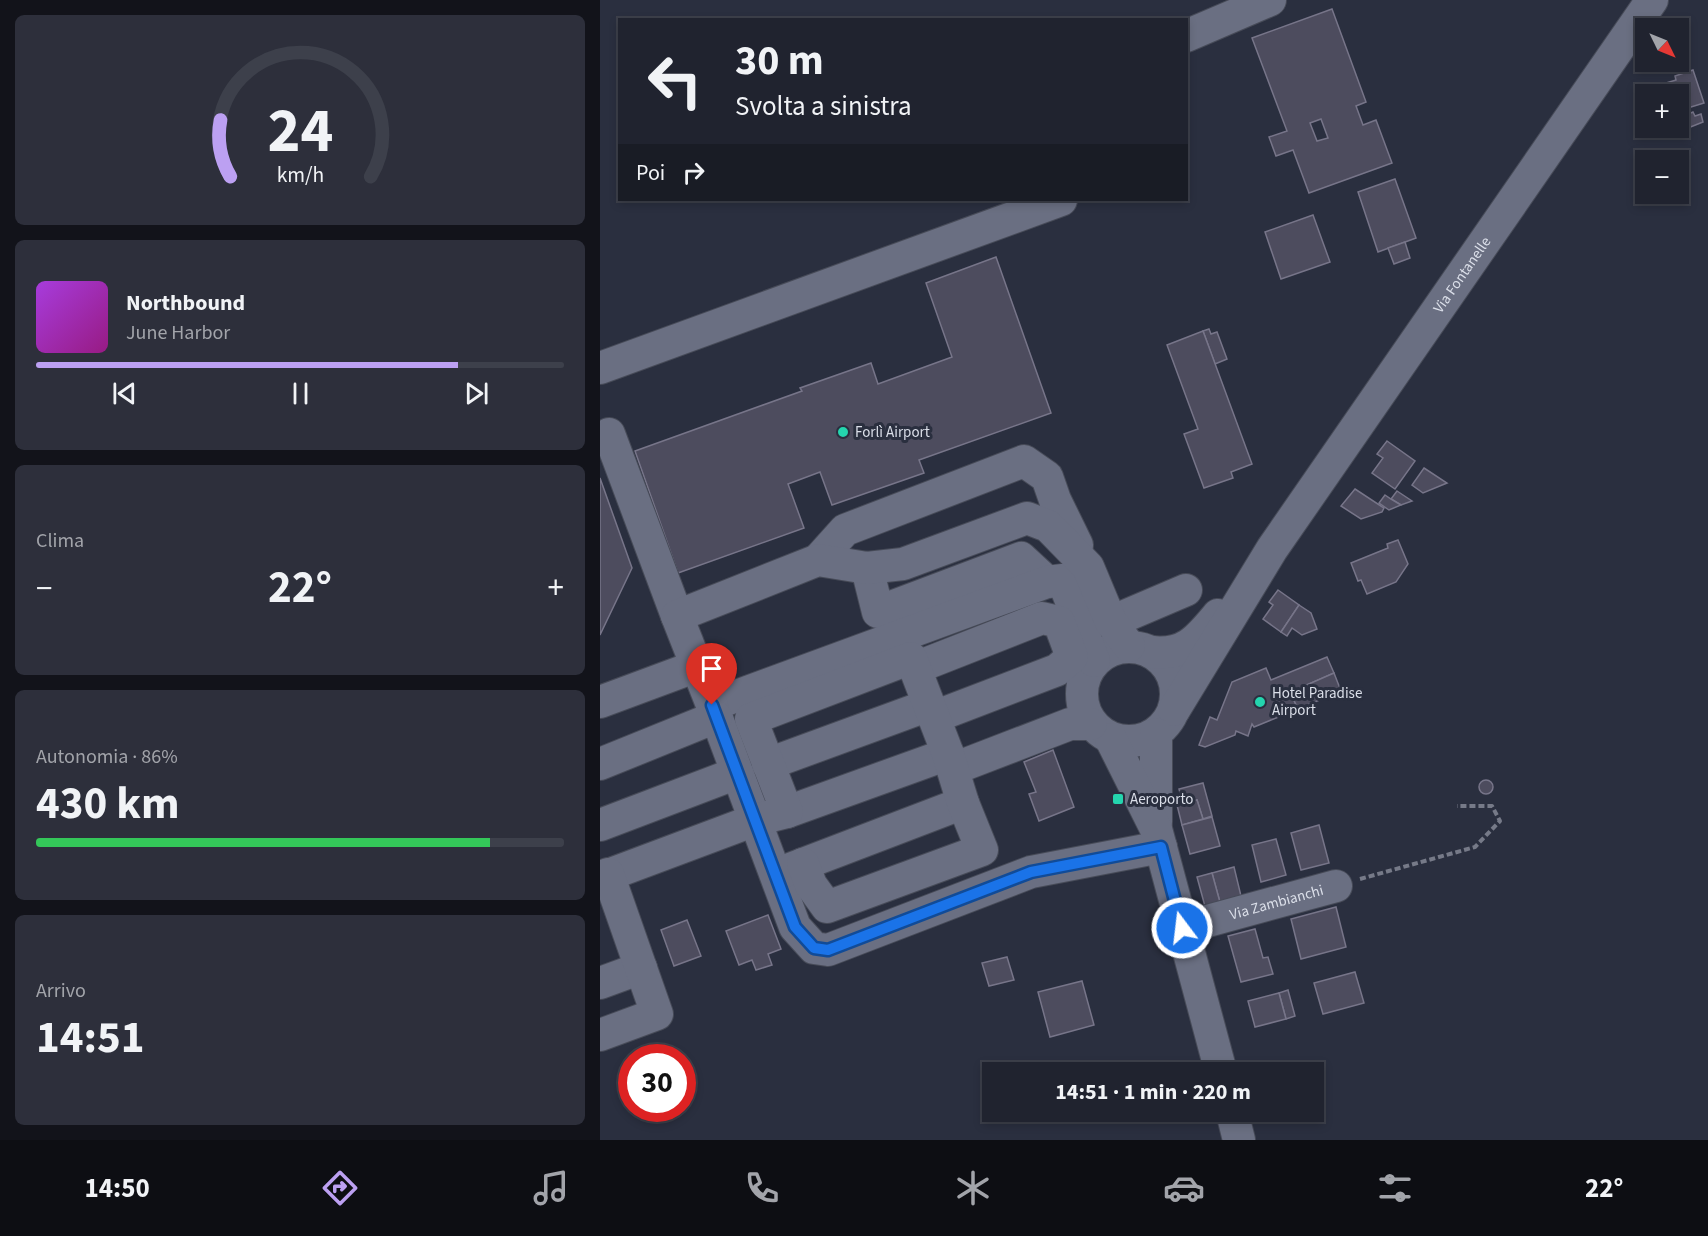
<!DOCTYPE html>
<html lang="it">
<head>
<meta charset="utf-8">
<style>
	body { margin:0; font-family:"Source Sans 3",sans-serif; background:#2d2f3b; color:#f1f3f6; height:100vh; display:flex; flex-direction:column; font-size:22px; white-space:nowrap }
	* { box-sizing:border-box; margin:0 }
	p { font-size:20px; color:#a2a4aa }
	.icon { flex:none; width:33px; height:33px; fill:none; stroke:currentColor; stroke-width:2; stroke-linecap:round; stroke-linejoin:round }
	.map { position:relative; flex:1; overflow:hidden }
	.details { display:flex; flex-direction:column; gap:15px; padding:15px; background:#12131a; width:600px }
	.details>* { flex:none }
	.guide { position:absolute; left:18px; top:18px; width:570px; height:183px; border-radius:0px; box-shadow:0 3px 9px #0003,0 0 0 2px #3d404b; background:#20232f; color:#f1f3f6; overflow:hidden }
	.needle { width:39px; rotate:133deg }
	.controls { position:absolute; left:1035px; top:18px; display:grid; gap:12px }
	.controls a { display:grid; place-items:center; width:54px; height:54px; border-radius:0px; background:#20232f; box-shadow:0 3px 9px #0003,0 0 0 2px #3d404b; font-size:30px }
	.speed { position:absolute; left:18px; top:1044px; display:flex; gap:12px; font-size:30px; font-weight:700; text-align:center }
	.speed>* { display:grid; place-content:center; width:78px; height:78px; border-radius:50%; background:#20232f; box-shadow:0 3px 9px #0003,0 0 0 2px #3d404b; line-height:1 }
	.speed .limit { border:9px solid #d22; background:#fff; color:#111 }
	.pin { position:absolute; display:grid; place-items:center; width:51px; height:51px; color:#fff; margin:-62px -26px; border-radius:50% 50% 50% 0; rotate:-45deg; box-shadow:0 0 6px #0007 }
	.pin .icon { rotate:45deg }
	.me { position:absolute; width:66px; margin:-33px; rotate:345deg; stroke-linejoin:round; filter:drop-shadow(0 0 4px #0008) }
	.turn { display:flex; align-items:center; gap:21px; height:126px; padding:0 18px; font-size:27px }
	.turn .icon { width:78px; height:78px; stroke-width:2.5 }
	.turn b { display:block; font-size:42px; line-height:51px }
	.then { display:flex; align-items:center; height:57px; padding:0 18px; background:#0003; gap:12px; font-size:22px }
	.big { font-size:45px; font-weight:700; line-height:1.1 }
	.details .widget { flex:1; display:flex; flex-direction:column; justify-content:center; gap:9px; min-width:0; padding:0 21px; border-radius:9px; background:#2d2f3b }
	.details .dial { align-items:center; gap:0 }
	.dial svg { height:156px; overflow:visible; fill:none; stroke:#3d404b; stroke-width:7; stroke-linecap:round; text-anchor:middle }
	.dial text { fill:#f1f3f6; stroke:none }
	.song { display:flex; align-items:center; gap:18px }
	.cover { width:72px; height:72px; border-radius:9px; background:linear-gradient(135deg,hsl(280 70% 55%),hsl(310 70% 35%)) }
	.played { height:6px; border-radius:3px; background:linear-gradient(90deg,#bca0f2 80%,#3d404b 80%) }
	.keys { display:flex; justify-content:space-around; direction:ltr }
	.heat { display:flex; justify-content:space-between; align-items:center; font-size:33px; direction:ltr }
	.charge { height:9px; border-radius:4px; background:linear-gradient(90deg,#34c759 86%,#3d404b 0) }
	.trip { position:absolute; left:382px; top:1062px; width:342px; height:60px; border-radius:0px; background:#20232f; box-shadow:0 3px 9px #0003,0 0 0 2px #3d404b; font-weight:700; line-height:60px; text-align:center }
	.menu { display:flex; height:96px; justify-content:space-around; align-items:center; background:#0d0e13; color:#a2a4aa }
	.menu .icon { width:42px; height:42px }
	.menu .on { color:#bca0f2 }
	.menu b { font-size:27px; color:#f1f3f6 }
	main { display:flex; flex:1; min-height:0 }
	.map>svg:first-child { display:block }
</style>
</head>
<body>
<main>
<section class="details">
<div class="widget dial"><svg viewBox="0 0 100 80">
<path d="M14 69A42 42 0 1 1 86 69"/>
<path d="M14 69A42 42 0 0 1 9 40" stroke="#bca0f2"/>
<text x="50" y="56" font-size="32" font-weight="700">24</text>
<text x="50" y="72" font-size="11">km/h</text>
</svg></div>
<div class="widget">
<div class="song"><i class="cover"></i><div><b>Northbound</b><p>June Harbor</p></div></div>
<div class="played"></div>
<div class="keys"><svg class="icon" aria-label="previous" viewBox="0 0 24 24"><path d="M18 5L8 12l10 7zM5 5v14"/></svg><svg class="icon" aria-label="pause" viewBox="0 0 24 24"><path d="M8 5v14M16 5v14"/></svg><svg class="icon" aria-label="next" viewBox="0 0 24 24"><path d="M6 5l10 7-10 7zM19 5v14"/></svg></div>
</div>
<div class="widget"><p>Clima</p>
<div class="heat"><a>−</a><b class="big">22°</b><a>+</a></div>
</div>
<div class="widget"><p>Autonomia · 86%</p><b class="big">430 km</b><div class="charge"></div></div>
<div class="widget"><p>Arrivo</p><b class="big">14:51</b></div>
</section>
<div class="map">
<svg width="1108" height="1140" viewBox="0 0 1108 1140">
	<rect width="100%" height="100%" fill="#2a2f3f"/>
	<!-- building -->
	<g fill="#4d4c5e" stroke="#777589" stroke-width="1.5" fill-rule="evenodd">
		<path d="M732,9l34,93 -10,4 7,19 13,-5 16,43 -83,30 -16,-43 -17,6 -7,-19 18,-6 -35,-93zM721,119l7,19 -11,3 -7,-18z"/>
		<path d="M1093,70l11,33 -26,8v-17h-20l-2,-8 20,-6 -1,-4z"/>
		<path d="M1093,112l2,4 6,-2 2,8 -20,8 -4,-12z"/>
		<path d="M795,179l21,59 -38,14 -20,-60z"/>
		<path d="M713,215l17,47 -49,17 -16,-47z"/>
		<path d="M805,242l5,16 -16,6 -6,-16z"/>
		<path d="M396,257l55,156 -132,47 5,13 -92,32 -12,-33 -32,12 16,44 -126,45 -43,-122 167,-60 -2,-3 71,-25 7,21 74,-27 -26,-74z"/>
		<path d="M609,329l2,5 6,-2 10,27 -12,5 -12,-33z"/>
		<path d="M603,331l49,133 -21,8 2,6 -29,10 -20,-54 14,-5 -31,-84z"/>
		<path d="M787,441l28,20 -20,28 -23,-16 11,-15 -6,-4z"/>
		<path d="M824,468l23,15 -24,10 -11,-8z"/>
		<path d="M0,478l32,90 -32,67z"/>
		<path d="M755,489l29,19 -2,4 -21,7 -20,-13z"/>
		<path d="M797,491l15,10 -11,4 -10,-6z"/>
		<path d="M785,495l6,4 10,6 -12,5 -10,-7z"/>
		<path d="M798,540l10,24 -12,18 -29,12 -6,-14 -3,1 -7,-18 37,-15 -1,-4z"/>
		<path d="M678,590l21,15 -18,27 -18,-13 10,-14 -4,-3z"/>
		<path d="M699,605l12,8 6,16 -15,6 -10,-7 -5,8 -6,-4z"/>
		<path d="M727,657l7,16 -39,17 2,4 -5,2 6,13 -44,18 -2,-3 -4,12 -12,-5 -1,4 -30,12 -6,-2 11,-28 7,3 15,-38 34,-14 5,12z"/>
		<path d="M734,673l7,18 -43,18 -6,-13 5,-2 -2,-4z"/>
		<path d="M453,750l21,57 -35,14 -10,-27 7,-2 -12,-30z"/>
		<circle cx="886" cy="787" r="7"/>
		<path d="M603,783l9,33 -9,3 -6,-19 -14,4 -4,-15z"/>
		<path d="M597,800l6,19 -21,6 -5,-20z"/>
		<path d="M612,817l8,29 -30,8 -8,-29z"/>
		<path d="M719,825l10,38 -28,7 -10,-37z"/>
		<path d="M676,839l10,36 -25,7 -9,-37z"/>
		<path d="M634,867l7,29 -20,10 -9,-33z"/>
		<path d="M612,873l9,33 -15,4 -9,-33z"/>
		<path d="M736,907l10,40 -45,12 -10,-40z"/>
		<path d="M168,915l13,34 -13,5 4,11 -16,5 -4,-10 -13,5 -13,-34z"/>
		<path d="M87,920l14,36 -27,10 -13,-36z"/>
		<path d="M655,929l8,29 5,-1 5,17 -32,8 -13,-46z"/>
		<path d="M407,957l7,23 -25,6 -7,-23z"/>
		<path d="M755,972l9,31 -41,11 -9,-31z"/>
		<path d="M482,981l12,44 -44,12 -12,-45z"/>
		<path d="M688,990l7,26 -9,3 -7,-26z"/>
		<path d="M679,993l7,26 -31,8 -7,-26z"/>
		<path d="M468,1064l2,8h-34z"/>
	</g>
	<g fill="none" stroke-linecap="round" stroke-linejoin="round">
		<!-- minor casing -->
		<g stroke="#474b58" stroke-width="34">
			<g id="minor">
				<path d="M586,36l84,-36"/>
				<path d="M0,368l461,-168"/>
				<path d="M9,434l68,182"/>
				<path d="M218,560l27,-30 179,-69 23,16 8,23 22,45"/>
				<path d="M267,568l11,44 143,-54 26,24"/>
				<path d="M511,622l75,-32"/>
				<circle cx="529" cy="694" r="47"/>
				<path d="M551,652c34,4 47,-13 67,-37"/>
				<path d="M494,661l-31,-81 -16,2 -335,123 83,222 19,21 14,2 203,-78 130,-25"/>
				<path d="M315,668l127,-50 17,4 13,35 -15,13 -123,47"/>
				<path d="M0,702l97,-36"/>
				<path d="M112,705l-35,-89 141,-56 49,8 36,-4 124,-46 21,8 40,41 23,55 18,24"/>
				<path id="s1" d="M574,710l98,-161 380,-549"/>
				<path d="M556,734v88"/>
				<path d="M511,739l45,90 65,243"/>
				<path d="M0,764l116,-47"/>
				<path d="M168,764l161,-59"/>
				<path d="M353,769l117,-45h21"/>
				<path d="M187,812l161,-58"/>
				<path d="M0,825l137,-52"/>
				<path d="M185,871l178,-68"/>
				<path d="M0,878l155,-58 32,-8 -36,-93 160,-61 37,96 15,49 19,47 -155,57 -16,-22 -8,-21"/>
				<path id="s2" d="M582,928l154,-42"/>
				<path d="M0,983l41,-15"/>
				<path d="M0,1035l57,-21 -49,-140"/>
				<path d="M632,1112l7,28"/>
			</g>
		</g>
		<!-- path -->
		<path stroke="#767a88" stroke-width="4" stroke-dasharray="6 3" stroke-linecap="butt" d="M760,879l115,-32 25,-26 -8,-15h-35"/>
		<!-- minor -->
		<use href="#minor" stroke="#6a6f82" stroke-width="32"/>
	</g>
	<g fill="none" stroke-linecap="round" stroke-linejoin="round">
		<!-- route casing -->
		<g stroke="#114b97" stroke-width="15">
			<path id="route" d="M112,705l83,222 19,21 14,2 203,-78 130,-25 21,81"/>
		</g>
		<!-- route -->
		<use href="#route" stroke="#1a73e8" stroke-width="10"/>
	</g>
	<!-- markers -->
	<g fill="#24d5ae" stroke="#2a2f3f" stroke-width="2">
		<circle cx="243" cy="432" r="6"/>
		<circle cx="660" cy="702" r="6"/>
		<rect x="512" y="793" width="12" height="12" rx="3"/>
	</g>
	<g text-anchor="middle" stroke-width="6" stroke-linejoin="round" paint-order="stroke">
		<!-- street labels -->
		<g font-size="15" fill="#dbdfe9" stroke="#2a2f3f">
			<text dy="5" stroke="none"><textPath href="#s1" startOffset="522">Via Fontanelle</textPath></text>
			<text dy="5" stroke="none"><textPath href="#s2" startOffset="98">Via Zambianchi</textPath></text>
		</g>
		<!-- poi labels -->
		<g font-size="15" fill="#dbdfe9" stroke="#2a2f3f" text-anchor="start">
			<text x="255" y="437">Forlì Airport</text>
			<text x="672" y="698">Hotel Paradise<tspan x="672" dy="17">Airport</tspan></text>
			<text x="530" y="804">Aeroporto</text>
		</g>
	</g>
</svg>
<div class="controls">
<a><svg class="needle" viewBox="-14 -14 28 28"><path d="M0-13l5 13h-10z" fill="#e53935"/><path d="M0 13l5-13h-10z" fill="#a2a4aa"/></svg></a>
<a>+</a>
<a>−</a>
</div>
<div class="speed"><div class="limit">30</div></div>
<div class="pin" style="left:112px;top:705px;background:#d93025"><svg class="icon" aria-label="arrive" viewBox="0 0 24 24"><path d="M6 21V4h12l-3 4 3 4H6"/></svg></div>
<svg class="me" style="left:582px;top:928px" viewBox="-20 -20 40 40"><circle r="17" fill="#1a73e8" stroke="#fff" stroke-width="3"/><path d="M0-11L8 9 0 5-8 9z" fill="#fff"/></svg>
<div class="trip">14:51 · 1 min · 220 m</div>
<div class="guide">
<div class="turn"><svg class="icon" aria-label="left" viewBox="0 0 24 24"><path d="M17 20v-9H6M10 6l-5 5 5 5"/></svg><div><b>30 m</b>Svolta a sinistra</div></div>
<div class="then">Poi<svg class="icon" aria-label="right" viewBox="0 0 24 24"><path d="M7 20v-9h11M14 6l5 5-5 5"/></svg></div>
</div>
</div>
</main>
<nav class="menu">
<b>14:50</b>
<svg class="icon on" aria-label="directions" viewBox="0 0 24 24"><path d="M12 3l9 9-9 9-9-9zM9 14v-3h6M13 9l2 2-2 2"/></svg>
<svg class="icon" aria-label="music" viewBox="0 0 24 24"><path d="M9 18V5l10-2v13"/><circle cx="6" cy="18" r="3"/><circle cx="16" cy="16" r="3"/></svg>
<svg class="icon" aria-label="phone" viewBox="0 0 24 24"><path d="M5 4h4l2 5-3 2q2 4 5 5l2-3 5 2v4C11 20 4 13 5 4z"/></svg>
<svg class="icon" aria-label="climate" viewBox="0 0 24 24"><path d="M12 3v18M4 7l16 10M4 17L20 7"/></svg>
<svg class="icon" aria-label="car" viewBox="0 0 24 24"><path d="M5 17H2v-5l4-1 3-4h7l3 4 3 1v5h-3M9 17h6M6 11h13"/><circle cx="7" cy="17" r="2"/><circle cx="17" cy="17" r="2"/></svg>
<svg class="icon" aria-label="filters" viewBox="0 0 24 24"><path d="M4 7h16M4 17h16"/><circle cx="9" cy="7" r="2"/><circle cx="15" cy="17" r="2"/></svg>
<b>22°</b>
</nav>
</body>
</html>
